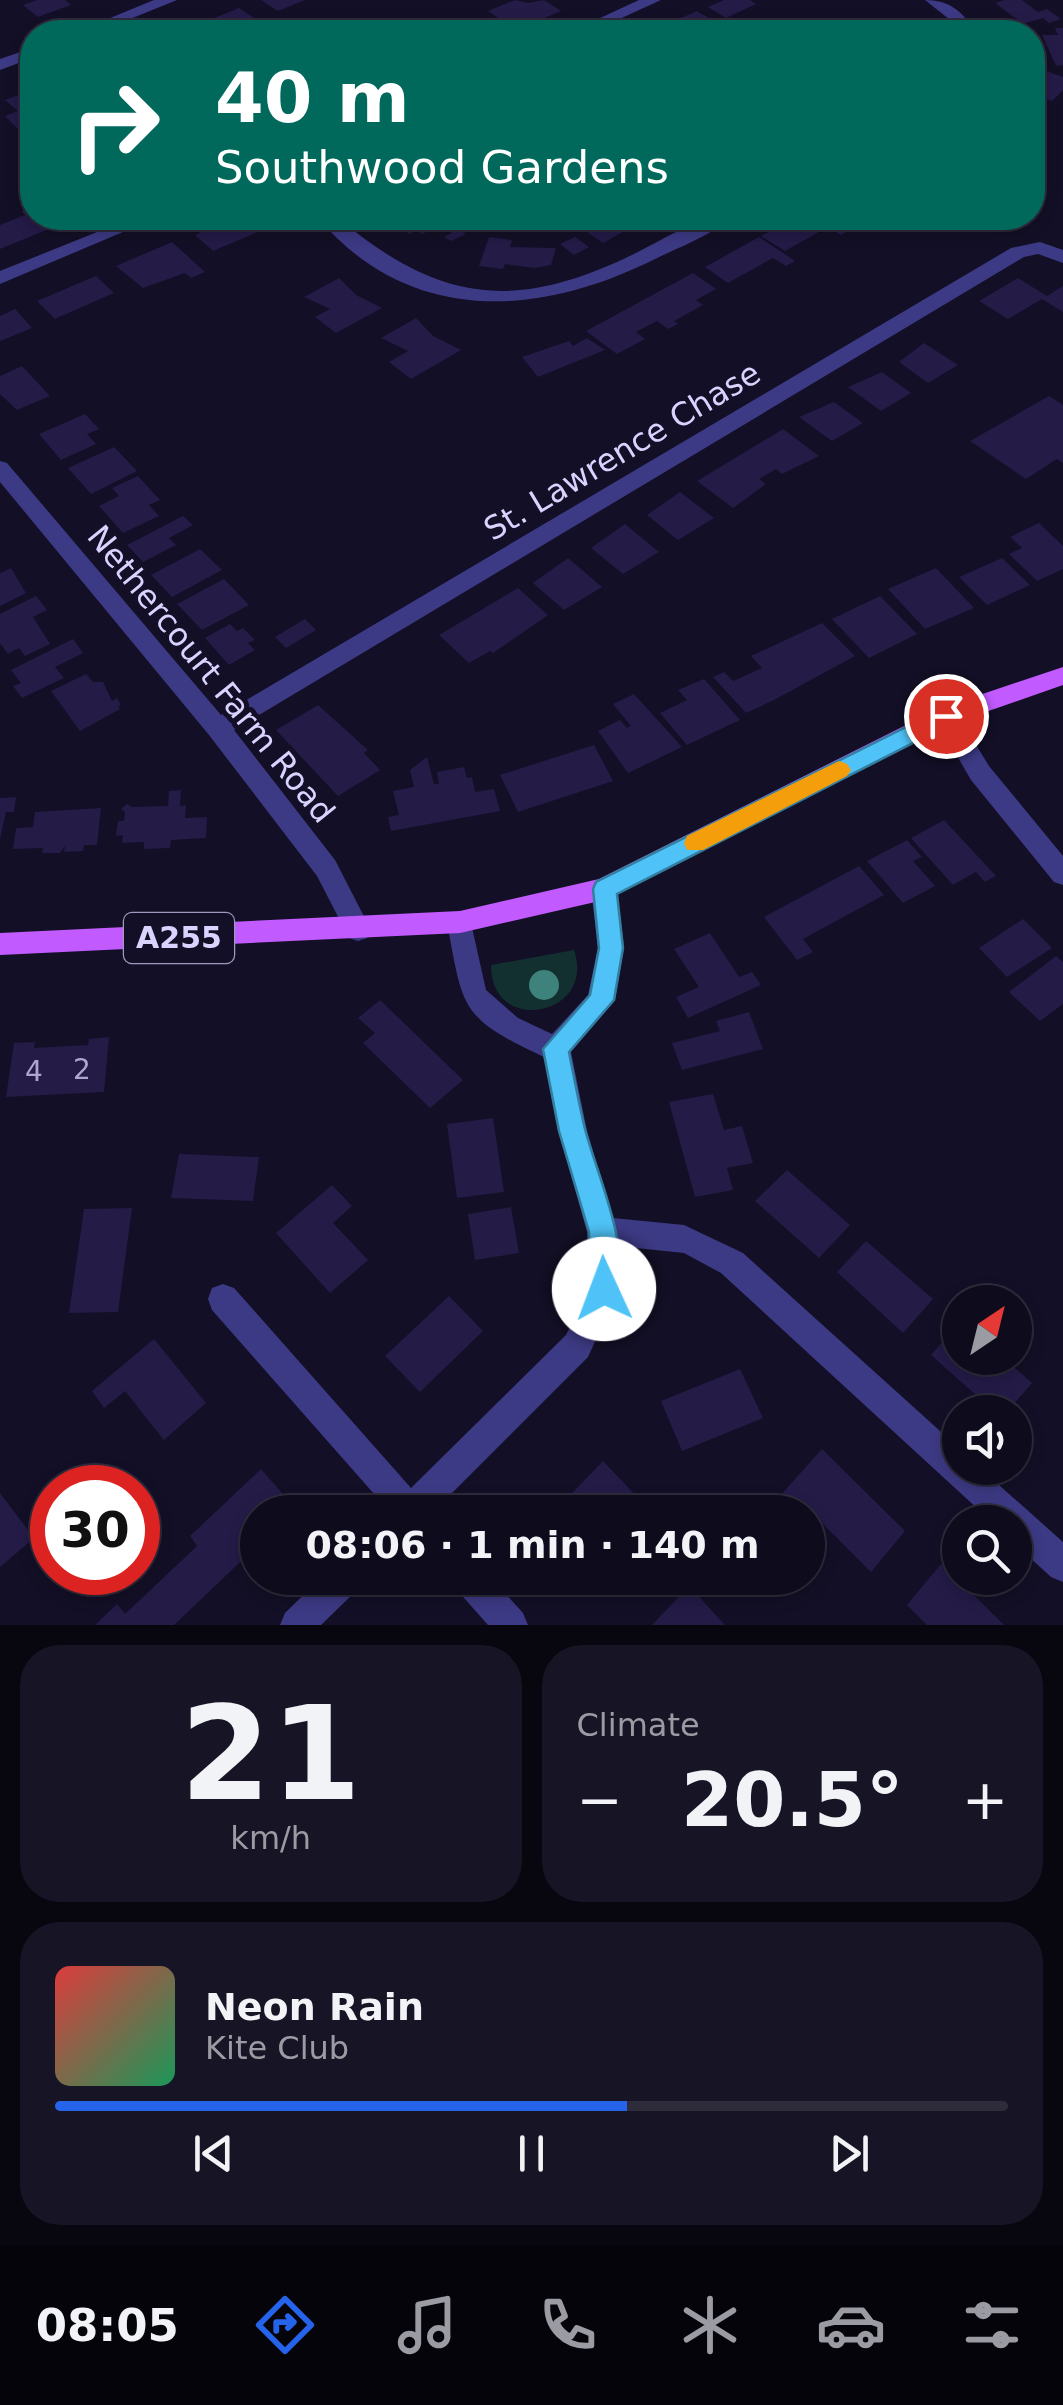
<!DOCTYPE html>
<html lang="en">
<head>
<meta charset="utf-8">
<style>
	body { margin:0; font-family:"DejaVu Sans",sans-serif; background:#171425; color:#f1f3f6; height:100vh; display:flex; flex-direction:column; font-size:38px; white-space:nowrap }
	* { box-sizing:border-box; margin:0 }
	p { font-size:32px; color:#9b9ba3 }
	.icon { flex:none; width:55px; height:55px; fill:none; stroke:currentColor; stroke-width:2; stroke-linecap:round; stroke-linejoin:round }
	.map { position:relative; height:1625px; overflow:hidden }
	.details { display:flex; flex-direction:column; gap:20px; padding:20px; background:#08060f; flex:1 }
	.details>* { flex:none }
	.top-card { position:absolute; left:20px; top:20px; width:1025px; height:210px; border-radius:40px; box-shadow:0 5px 15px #0003,0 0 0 2px #2e2b3b; background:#00695c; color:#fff; overflow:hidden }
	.needle { width:65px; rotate:35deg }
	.controls { position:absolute; left:942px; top:1285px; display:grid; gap:20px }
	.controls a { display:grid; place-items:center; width:90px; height:90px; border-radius:50%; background:#0e0b1c; box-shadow:0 5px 15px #0003,0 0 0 2px #2e2b3b; font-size:50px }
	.speed { position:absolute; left:30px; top:1465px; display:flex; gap:20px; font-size:50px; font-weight:700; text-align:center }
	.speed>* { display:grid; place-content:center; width:130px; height:130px; border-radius:50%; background:#0e0b1c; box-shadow:0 5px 15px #0003,0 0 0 2px #2e2b3b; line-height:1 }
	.speed .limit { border:15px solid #d22; background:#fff; color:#111 }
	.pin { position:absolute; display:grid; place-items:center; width:85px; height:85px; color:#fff; margin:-42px; border:5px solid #fff; border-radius:50%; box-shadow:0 2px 10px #0007 }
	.me { position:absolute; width:110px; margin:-55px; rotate:358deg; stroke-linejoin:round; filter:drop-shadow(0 0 8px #0008) }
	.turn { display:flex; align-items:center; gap:35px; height:210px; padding:0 30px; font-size:45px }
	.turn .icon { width:130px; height:130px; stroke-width:2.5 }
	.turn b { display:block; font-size:70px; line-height:85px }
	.big { font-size:75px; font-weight:600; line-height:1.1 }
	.details .widget { flex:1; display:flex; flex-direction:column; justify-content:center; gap:15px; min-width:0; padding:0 35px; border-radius:40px; background:#171425 }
	.details .dial { align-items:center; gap:0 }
	.dial b { font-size:130px; line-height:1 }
	.song { display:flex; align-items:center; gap:30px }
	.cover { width:120px; height:120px; border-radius:15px; background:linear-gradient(135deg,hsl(0 70% 55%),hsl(150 70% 35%)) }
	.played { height:10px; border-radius:5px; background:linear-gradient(90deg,#2563eb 60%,#2e2b3b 60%) }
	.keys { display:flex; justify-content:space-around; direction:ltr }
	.heat { display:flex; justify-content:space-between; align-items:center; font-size:55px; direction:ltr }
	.details .tiles { flex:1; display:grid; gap:20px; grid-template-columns:1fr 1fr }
	.widget:last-child { grid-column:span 2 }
	.trip { position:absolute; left:240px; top:1495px; width:585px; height:100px; border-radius:50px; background:#0e0b1c; box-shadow:0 5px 15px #0003,0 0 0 2px #2e2b3b; font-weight:600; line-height:100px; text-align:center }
	.tab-bar { display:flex; height:160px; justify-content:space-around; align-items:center; background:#06040b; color:#9b9ba3 }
	.tab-bar .icon { width:70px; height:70px }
	.tab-bar .on { color:#2563eb }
	.tab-bar b { font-size:45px; color:#f1f3f6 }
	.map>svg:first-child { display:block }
</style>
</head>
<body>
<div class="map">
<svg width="1063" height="1625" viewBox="0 0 1063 1625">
	<rect width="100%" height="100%" fill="#130f26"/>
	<!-- green -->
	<path fill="#12302f" d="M574,950c23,67 -84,86 -83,15z"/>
	<!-- building -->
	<g fill="#241b47">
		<path d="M37,0h28l6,5 -33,12 -15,-12z"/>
		<path d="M261,0h44l-27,11z"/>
		<path d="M515,0l13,3 16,-3 17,11 -45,19 -28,-19z"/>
		<path d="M724,0h26l6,4 -30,14 -18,-11z"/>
		<path d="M1004,0h18l16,12 9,-3 14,10 -12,4 -6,-5 -20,6 -28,-21z"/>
		<path d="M239,8l18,12 -24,10 3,2 -51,-2z"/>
		<path d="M697,11l12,7 -8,4 6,3 -16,7h-42z"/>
		<path d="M885,20l37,1 2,11h-37z"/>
		<path d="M467,21l10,3 12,8h-37l-5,-3z"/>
		<path d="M1055,28h8v37l-7,1 -14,-31h16z"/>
		<path d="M1046,71l17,6v13l-11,11 -20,-7v-10z"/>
		<path d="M21,94l11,5 -3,13 3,10 -15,6 -12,-12 13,-5 -13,-11z"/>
		<path d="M32,206v12h15l9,8 -56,23v-24l25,-10 -4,-4z"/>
		<path d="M230,218h26l11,10 -54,23 -18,-16z"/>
		<path d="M401,218h39l6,4 -24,12 -5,-4 -8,4 -9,-7 8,-4z"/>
		<path d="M601,218h33l7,4 -38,21 -22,-15z"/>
		<path d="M795,218h35l20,12 -9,5 -13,-8 -43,24 -24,-15z"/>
		<path d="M460,221l6,4 -8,4 8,5 -15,7 -7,-4 8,-4 -8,-5z"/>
		<path d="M489,237l23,3 -2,7 46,1 -5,17 -16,3 -30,-4 -2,5 -24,-3z"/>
		<path d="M575,237l14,10 -15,8 -14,-11z"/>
		<path d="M759,237l36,24 -9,5 -13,-8 -45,25 -23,-16z"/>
		<path d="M172,242l33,30 -14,6 -6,-5 -42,15 -27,-22z"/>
		<path d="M693,273l23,16 -20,11 7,5 -29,16 4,3 -10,5 -11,-8 -21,11 9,7 -28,15 -31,-23z"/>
		<path d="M96,276l18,17 -59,26 -18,-18z"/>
		<path d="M339,278l17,17 26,13 -46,25 -21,-16 15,-8 -26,-12z"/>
		<path d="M1018,278l29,18 16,-10v26l-21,-13 -34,20 -29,-18z"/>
		<path d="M15,309l17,19 -32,13v-25z"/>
		<path d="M416,318l17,18 28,14 -50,29 -22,-17 19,-11 -27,-13z"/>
		<path d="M587,338l18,12 -67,27 -16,-20 47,-16 4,5z"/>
		<path d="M924,343l34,22 -30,18 -29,-21z"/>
		<path d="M22,366l28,30 -33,14 -17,-16v-18z"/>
		<path d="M882,372l29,21 -30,18 -33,-24z"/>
		<path d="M1049,396l14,9v58l-6,-4 -31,20 -56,-38z"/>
		<path d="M834,402l29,21 -31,18 -33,-24z"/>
		<path d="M85,414l14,15 -12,5 9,10 -35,16 -22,-26z"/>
		<path d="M783,429l36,27 -37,18 -6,-5 -17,10 7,5 -33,24 -36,-27z"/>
		<path d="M114,447l23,24 -46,23 -23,-26z"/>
		<path d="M138,476l22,24 -11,5 10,11 -36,17 -24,-27 20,-10 -7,-8z"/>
		<path d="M680,492l34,26 -36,22 -31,-25z"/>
		<path d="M183,516l10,9 -24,13 7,7 -33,17 -16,-17z"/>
		<path d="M1039,523l24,23v23l-26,12 -28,-27 13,-6 -12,-11z"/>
		<path d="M625,524l34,28 -36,22 -32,-26z"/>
		<path d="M200,549l22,21 -50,27 -21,-22z"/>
		<path d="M568,558l34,29 -38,23 -31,-27z"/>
		<path d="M1002,558l28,27 -43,20 -28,-28z"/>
		<path d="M11,568l15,25 -26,13v-33z"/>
		<path d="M936,568l38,40 -49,21 -37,-40z"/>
		<path d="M224,579l25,26 -47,25 -25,-26z"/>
		<path d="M518,588l30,27 -55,38 -3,-2 -21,12 -30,-28z"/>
		<path d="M36,596l11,14 -14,7 17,27 -25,12 -6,-8 -11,6 -8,-11v-29z"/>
		<path d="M880,596l37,38 -48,24 -37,-39z"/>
		<path d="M305,619l11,11 -30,18 -11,-11z"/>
		<path d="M822,623l33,33 -81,44 -28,13 -33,-36 11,-5 9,9 29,-13 -11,-12z"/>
		<path d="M230,624l7,7 6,-3 12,12 -7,3 7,7 -26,15 -24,-27z"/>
		<path d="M73,639l10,14 -28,14 9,11 -42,20 -9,-12 8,-3 -10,-13z"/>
		<path d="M86,674l7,8h10l9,19 5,-3 4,7 -3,1 2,3 -40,22 -29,-40z"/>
		<path d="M704,679l36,41 -53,25 -27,-32 27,-13 -9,-10z"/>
		<path d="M634,694l48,53 -54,26 -30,-42 22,-11 7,8 4,-2 -18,-22z"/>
		<path d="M318,705l50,45 -4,3 16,17 -42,26 -62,-66z"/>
		<path d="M594,745l19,36 -95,31 -18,-37z"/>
		<path d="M427,757l7,27h5l-2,-12 27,-5 3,11 5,-1 3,15 19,-3 6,22 -109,20 -3,-14 11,-2 -6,-24 21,-4 -4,-17z"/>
		<path d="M181,790l-1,16 6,-1 -1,13 22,-1 -1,21 -35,2 -1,8 -26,1v-7l-22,1 1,-8 -7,1 2,-15h6l1,-9 -4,-3 6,-5 5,3 36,-1 1,-15z"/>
		<path d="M16,797l-2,15h-8l-6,27v-41z"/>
		<path d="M101,808l-4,37h-13l-1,6 -19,1 1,-6 -5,7h-18l1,-5 -30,1 3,-21 17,-1 2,-15z"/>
		<path d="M944,820l52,56 -11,6 -9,-10 -23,13 -42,-47z"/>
		<path d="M907,840l15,17 -9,4 22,25 -32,17 -36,-42z"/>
		<path d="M859,866l25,29 -81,44 10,13 -16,8 -33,-43z"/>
		<path d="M1023,919l29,29 -45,29 -28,-29z"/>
		<path d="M710,933l29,44 13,-5 9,13 -73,33 -12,-21 23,-10 -25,-38z"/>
		<path d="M1056,956l7,6v42l-23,17 -31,-29z"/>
		<path d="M380,1000l83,80 -33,28 -67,-65 12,-10 -17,-15z"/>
		<path d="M749,1012l14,37 -81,21 -10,-27 48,-12 -4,-10z"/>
		<path d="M109,1037l-5,55 -98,5 8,-54 21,-1 -1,6 54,-3 1,-6z"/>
		<path d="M713,1094l11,36 18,-4 11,37 -26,5 6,22 -38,7 -26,-95z"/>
		<path d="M493,1118l11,74 -47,6 -10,-74z"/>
		<path d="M179,1154l80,3 -6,44 -82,-3z"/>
		<path d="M787,1170l63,55 -31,33 -64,-57z"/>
		<path d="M332,1185l20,21 -19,17 35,37 -38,33 -54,-60z"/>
		<path d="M511,1207l8,46 -44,7 -7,-46z"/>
		<path d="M132,1208l-14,104 -49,1 15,-104z"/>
		<path d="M866,1241l67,58 -30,34 -66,-61z"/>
		<path d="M449,1296l34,35 -63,61 -35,-36z"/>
		<path d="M960,1322v36h44l28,25 -25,29h-12l-64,-57z"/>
		<path d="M154,1339l52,64 -42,37 -39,-49 -21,17 -12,-17z"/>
		<path d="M740,1369l23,49 -81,33 -21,-50z"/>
		<path d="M822,1449l83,82 -34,41 -72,-72 -10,12h-12l-7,-5z"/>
		<path d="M603,1461l38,40 -11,11h-76z"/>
		<path d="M261,1469l34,39 -4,4h-33v33l-84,80h-79l22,-21 8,10 72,-68 -7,-10z"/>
		<path d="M0,1493l34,45 -34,29z"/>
		<path d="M941,1564l38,36 25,25h-77l-20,-20z"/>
		<path d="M689,1586l36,39h-73z"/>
	</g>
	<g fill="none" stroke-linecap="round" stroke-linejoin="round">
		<!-- minor -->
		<g fill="#3d3a85" fill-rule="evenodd">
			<path d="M154,0h23l-79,32h-22z"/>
			<path d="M639,0h22l-70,32h-21z"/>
			<path d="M925,0c24,0 38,11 50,32h-16l-5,-9z"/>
			<path d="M32,48v10l-32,12v-11z"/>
			<path d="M132,218h24l-156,66v-13z"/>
			<path d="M318,218h20c103,86 179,94 300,34 29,-14 59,-36 91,-34 -18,18 -50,29 -74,41 -116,58 -245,67 -337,-41z"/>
			<path d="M1040,242l23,8v13l-25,-9 -14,3 -790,473 101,130 36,70 -4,8 -9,3 -9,-3 -32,-62 -108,-141 -209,-253v-21l7,2 214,252 790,-467z"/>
			<path d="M946,707l8,2 35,57 74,90v29l-9,-3 -83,-102 -37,-64 4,-7z"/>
			<path d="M604,878l9,3 4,8 7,59 -9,52 -44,52 16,79 26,87 71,7 59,28 217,196v19h20l83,74v40l-12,-5 -36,-33v-22h-23l-271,-249 -37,-20 -67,-7 2,43 -31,68 -155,155h-43l-178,-202 -4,-11 4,-11 11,-4 11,4 177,200 155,-153 23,-47 -2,-56 -28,-101 -15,-74c-84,-39 -81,-48 -97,-135l4,-8 9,-3 9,3 17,76 32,28 34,16 36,-39 10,-47 -7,-59 4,-8z"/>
			<path d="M321,1578h41l-5,12 -36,35h-41l5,-12z"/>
			<path d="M452,1578h39l32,35 5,12h-40l-31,-35z"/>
		</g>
		<!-- major -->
		<path fill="#c25bff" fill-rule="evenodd" d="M1063,667v18l-109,38 -350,177 -144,33 -460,22v-22l460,-22 139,-32 339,-170z"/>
	</g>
	<!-- trees -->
	<circle fill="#3d827b" cx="544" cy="985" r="15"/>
	<!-- route -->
	<path fill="#4fc3f7" stroke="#337fa1" stroke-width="2.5" d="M946,707l8,3 3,6 -3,6 -337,172 6,54 -9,52 -45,52c5,26 10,52 16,77 12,47 49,123 29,169l-10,4 -10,-4 -4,-9 -1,-57 -30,-101 -16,-82 47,-54 9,-47 -6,-59 3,-7z"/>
	<!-- slow -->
	<path fill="#f59e0b" d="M839,761l8,3 4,6 -4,6 -144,74h-16l-3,-7 3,-7z"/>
	<g text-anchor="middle" stroke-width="10" stroke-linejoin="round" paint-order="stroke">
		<!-- number labels -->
		<g font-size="28" fill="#aca6d1">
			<text x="82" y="1079">2</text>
			<text x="34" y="1081">4</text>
		</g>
		<!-- shield labels -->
		<rect fill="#130f26" stroke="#9e99be" stroke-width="2.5" x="124" y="913" width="110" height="50" rx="8"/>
		<g font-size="30" font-weight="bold" fill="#d9d4ff">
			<text x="179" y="948">A255</text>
		</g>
		<!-- street labels -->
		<g font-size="32" fill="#d9d4ff" stroke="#130f26">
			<text transform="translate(622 451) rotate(-31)" y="11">St. Lawrence Chase</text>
			<text transform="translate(211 674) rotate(51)" y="11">Nethercourt Farm Road</text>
		</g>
	</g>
</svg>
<div class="controls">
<a><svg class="needle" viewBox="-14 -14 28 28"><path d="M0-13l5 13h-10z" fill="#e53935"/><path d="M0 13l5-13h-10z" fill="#9b9ba3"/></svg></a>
<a><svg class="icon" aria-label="sound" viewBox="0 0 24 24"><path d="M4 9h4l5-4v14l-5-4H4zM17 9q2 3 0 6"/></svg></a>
<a><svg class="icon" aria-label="search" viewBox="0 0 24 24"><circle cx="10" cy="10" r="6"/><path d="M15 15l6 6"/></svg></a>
</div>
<div class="speed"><div class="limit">30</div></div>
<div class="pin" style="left:946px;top:716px;background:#d93025"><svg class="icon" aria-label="arrive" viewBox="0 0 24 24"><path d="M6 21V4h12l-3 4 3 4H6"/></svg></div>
<svg class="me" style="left:604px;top:1289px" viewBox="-20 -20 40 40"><circle r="19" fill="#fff"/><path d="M0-13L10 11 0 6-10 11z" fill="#4fc3f7"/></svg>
<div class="trip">08:06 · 1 min · 140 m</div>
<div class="top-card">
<div class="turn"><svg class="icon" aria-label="right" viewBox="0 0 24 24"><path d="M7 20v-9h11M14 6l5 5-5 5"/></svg><div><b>40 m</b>Southwood Gardens</div></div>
</div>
</div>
<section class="details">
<div class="tiles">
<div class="widget dial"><b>21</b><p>km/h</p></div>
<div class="widget"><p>Climate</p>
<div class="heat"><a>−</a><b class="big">20.5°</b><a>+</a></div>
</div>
<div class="widget">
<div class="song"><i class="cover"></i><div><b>Neon Rain</b><p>Kite Club</p></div></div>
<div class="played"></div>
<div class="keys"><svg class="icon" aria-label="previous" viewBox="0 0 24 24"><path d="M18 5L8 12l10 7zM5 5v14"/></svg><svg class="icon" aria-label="pause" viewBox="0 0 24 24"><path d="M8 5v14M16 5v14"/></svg><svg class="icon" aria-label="next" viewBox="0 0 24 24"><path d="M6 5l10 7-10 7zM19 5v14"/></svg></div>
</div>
</div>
</section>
<nav class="tab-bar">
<b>08:05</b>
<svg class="icon on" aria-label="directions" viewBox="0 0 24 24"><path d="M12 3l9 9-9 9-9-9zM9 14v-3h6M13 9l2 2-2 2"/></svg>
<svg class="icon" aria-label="music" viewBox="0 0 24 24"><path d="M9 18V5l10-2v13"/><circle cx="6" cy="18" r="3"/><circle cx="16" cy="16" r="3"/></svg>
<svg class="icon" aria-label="phone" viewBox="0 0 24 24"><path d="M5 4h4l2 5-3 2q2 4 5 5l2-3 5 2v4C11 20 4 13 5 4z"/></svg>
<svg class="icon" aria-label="climate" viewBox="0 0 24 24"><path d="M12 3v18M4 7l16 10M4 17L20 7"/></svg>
<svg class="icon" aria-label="car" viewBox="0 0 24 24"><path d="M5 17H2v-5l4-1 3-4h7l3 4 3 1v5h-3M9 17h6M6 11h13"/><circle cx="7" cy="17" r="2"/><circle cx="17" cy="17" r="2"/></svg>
<svg class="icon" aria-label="filters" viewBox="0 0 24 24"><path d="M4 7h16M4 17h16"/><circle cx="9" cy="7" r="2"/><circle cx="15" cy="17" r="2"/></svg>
</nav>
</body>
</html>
